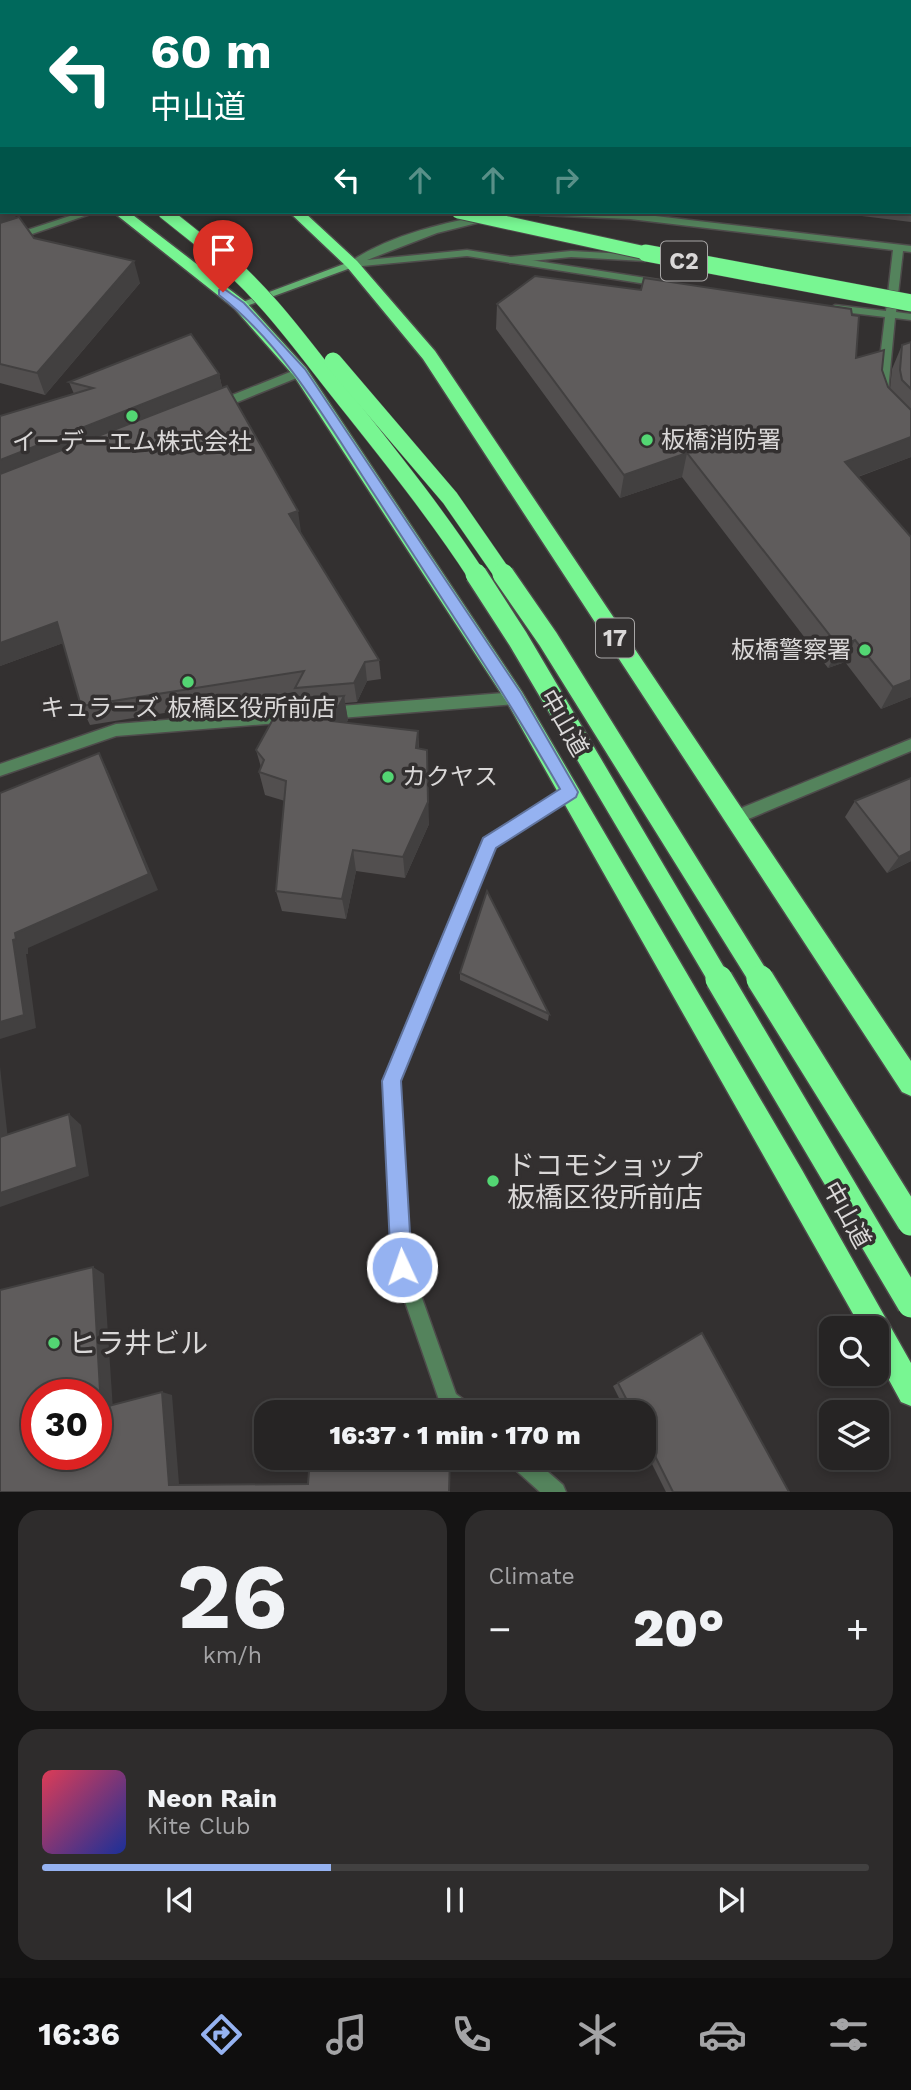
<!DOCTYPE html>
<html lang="en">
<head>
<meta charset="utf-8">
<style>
	body { margin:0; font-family:"Work Sans","Noto Sans JP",sans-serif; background:#2e2c2c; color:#f1f3f6; height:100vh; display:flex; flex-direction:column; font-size:26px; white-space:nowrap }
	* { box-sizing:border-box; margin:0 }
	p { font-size:23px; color:#a4a4a6 }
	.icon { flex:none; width:38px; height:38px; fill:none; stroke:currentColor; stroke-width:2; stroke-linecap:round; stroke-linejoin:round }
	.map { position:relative; height:1492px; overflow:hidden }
	.drawer { display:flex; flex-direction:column; gap:18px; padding:18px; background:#151414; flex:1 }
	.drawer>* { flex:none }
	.banner { position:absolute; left:0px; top:0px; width:912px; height:214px; box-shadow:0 4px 10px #0003,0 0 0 2px #424141; background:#00695c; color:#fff; overflow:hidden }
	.tools { position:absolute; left:819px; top:1316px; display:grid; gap:14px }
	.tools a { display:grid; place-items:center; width:70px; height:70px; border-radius:14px; background:#262424; box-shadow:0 4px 10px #0003,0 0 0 2px #424141; font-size:35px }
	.speed { position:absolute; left:21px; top:1379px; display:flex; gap:14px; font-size:35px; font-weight:700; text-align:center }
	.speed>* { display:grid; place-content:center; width:91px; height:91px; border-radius:50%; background:#262424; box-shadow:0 4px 10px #0003,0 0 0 2px #424141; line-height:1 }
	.speed .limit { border:10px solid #d22; background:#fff; color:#111 }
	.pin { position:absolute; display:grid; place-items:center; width:60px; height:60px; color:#fff; margin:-72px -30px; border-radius:50% 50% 50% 0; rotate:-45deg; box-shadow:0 0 7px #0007 }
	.pin .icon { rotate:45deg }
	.me { position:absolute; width:77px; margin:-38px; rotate:357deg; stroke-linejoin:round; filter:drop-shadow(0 0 5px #0008) }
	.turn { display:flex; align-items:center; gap:24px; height:147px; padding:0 35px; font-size:32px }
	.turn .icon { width:91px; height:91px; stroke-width:2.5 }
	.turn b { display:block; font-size:49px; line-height:60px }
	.lanes { display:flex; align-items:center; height:66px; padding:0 35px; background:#0003; justify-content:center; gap:35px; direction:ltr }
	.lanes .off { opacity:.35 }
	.big { font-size:52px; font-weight:800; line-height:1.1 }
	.drawer .tile { flex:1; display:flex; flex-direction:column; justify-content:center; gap:10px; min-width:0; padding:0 24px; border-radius:21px; background:#2e2c2c }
	.drawer .dial { align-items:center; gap:0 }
	.dial b { font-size:91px; line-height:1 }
	.song { display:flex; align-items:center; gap:21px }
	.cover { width:84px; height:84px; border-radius:10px; background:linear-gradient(135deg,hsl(350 70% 55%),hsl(230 70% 35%)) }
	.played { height:7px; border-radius:4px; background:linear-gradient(90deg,#95b2f1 35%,#424141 35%) }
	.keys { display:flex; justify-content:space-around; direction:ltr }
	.heat { display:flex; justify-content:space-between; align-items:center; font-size:38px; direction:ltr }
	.drawer .tiles { flex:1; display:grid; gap:18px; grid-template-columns:1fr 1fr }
	.tile:last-child { grid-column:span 2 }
	.trip { position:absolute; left:254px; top:1400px; width:402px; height:70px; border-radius:21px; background:#262424; box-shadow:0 4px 10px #0003,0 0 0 2px #424141; font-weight:800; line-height:70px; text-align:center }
	.dock { display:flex; height:112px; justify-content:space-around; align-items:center; background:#0f0e0e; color:#a4a4a6 }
	.dock .icon { width:49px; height:49px }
	.dock .on { color:#95b2f1 }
	.dock b { font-size:32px; color:#f1f3f6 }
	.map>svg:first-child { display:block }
</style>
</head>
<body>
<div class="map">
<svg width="911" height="1492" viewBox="0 0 911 1492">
	<rect width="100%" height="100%" fill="#333030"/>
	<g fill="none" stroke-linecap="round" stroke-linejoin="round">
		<!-- lane casing -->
		<g stroke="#4e4b4b" stroke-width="3">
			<g id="lane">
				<rect x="0" y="130" width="2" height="6"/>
				<path d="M571,251l74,4 5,3 -5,3 -74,-4 -61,6 -5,-3 5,-3z"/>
				<path d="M300,368l5,4 -1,3 -81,33h-8l-2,-3 2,-3z"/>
				<path d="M515,692l5,2 2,4 -2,4 -5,2 -187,15 -5,-2 -2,-4 2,-4 5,-2z"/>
				<path d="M291,710l5,2 2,4 -2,4 -5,2 -175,14 -116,40v-12l116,-40z"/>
			</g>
		</g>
		<!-- street casing -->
		<g stroke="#4e4b4b" stroke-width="3">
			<g id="street">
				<path d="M82,212h14l-96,33v-6z"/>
				<path d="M502,212h19l-84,21 -70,27 100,-10 192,30 5,3 -5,3 -192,-30 -115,11 -5,-3c42,-30 104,-43 155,-52z"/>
				<path d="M535,212l95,1 281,33v6l-8,-1 -7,61 15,2v6l-16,-2 -7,73 -6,4 -6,-4 9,-74 -50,-6 -5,-3 5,-3 51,6 7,-61 -263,-31 -90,-4z"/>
				<path d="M911,739v12l-172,72 -5,1 -5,-1 -2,-5 2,-5z"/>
				<path d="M570,786l5,2 2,4 -2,4 -80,51 -96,234 12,186 45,127 15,11 3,7c-15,1 -28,3 -35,-12l-46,-133 -10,-186 101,-243z"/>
				<path d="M507,1458h25l31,27 3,7h-26l-30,-27z"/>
			</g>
		</g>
		<!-- secondary casing -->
		<g stroke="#4e4b4b" stroke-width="3">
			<path id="secondary" d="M352,261l5,3 -1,2 -112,41h-8l-1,-2z"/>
		</g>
		<!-- highway casing -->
		<g stroke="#4e4b4b" stroke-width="3">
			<g id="highway">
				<path d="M0,51l2,1v8l-2,-1z"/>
				<rect x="0" y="74" width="2" height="8"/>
				<rect x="0" y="118" width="2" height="9"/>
				<path d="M113,212h16l117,90 60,66 216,324 280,478 109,193v43l-10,-4 -24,-44v-30h-16l-353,-624 -214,-328 -60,-68z"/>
				<path d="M289,212h15l53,49 78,90 476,710v35l-9,-4 -479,-733 -76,-92z"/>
			</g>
		</g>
		<!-- lane -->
		<use href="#lane" fill="#54835c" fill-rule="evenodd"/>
		<!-- street -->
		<use href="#street" fill="#54835c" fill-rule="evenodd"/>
		<!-- secondary -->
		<use href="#secondary" fill="#64b272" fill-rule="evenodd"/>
		<!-- highway -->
		<use href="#highway" fill="#78f692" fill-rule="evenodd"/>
		<!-- highway-bridge-far3 casing -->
		<g stroke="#4e4b4b" stroke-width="15" stroke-linecap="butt">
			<g id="highway-bridge-far3">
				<path d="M164,212l54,43"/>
				<path d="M458,212l197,43"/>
			</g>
		</g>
		<!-- highway-bridge-far2 casing -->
		<g stroke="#4e4b4b" stroke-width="18" stroke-linecap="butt">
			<g id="highway-bridge-far2">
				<path d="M216,253c47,38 83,88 120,135 49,62 98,122 141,188"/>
				<path d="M646,253l265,50"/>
				<path d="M333,361l117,137 54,78"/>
			</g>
		</g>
		<!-- highway-bridge-far1 casing -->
		<g stroke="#4e4b4b" stroke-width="24" stroke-linecap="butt">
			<g id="highway-bridge-far1">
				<path d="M476,574l42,65 202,342"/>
				<path d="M503,574l45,65 213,342"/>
			</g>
		</g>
		<!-- highway-bridge casing -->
		<g stroke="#4e4b4b" stroke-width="30" stroke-linecap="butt">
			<g id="highway-bridge">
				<path d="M719,979l192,325"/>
				<path d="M760,979l151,243"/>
			</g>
		</g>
		<!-- highway-bridge-far3 -->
		<use href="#highway-bridge-far3" stroke="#78f692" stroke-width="13"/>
		<!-- highway-bridge-far2 -->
		<use href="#highway-bridge-far2" stroke="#78f692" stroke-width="17"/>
		<!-- highway-bridge-far1 -->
		<use href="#highway-bridge-far1" stroke="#78f692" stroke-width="21"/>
		<!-- highway-bridge -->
		<use href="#highway-bridge" stroke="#78f692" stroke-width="27"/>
	</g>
	<!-- wall -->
	<g fill="#524f4f">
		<path d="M0,0h866l1,2h-865v9l-2,-1z"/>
		<path d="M910,33h1v189l-82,-10h81z"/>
		<path d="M0,190l16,28 18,20 106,45 -95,112 -45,-12z"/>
		<path d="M497,304l359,54 26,12 6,17 2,2 2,-20 10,-24 9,-3v115l-53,20 53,220 -30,12 -36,-47 -17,6 -146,-191 -62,21 -124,-169z"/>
		<path d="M219,374l3,13 79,145h-1l79,128 2,19 -14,2 -10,21 -12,1 3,17 -2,3 72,8 1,18 10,75 -24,54 -49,-7 -10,48 -64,-8 -6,-20 9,-90 -20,-6 -6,-23 2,-5 -5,-17 41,-50 -2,-8 -205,33 -9,-19 -18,-63 -63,23 74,-272 -5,-12z"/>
		<path d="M911,778v83l-24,12 -42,-56 10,-16z"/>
		<path d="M460,973l89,41 -1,7 -88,-41z"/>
		<path d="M702,1333l87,159h-123l-22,-44v-36h-18l-13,-26z"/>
	</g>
	<!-- shaded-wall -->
	<g fill="#424040">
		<path d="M0,212h14l6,18 -20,7z"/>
		<path d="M134,261l6,22 -95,112 -8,-22z"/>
		<path d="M219,374l5,22 -224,89v-25z"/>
		<path d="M911,437v20l-76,28 10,-23z"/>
		<path d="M687,453l-5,24 -62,21 4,-23z"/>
		<path d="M298,511l3,21 -9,3 -3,-21z"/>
		<path d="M57,622l9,20 -66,24v-23z"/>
		<path d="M855,640l-10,22 -17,6 11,-21z"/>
		<path d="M365,662l2,19 -10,21 -3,-19z"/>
		<path d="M911,680v17l-30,12 12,-22z"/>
		<path d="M344,696l4,24 -13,25 -4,-24z"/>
		<path d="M418,731l1,23 -3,-6z"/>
		<path d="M427,750l2,74 -24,54 -2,-21z"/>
		<path d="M99,753l9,18 50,119 -130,58v6h-2l10,74 -36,11v-17l13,-82 2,-7z"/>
		<path d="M353,850l3,21 -10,48 -4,-20z"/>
		<path d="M911,851v10l-24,12 12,-16z"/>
		<path d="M0,1067l9,82 -9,-6z"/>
		<path d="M69,1114l12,11 8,51 -89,31v-14z"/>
		<path d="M93,1267l11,7 9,136 -12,-2z"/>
		<path d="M162,1392l10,3 7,89 -10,1z"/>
	</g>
	<!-- building -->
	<g fill="#5f5c5c" stroke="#424040" stroke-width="2" fill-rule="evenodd">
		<path d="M12,0h854l1,2h-850z"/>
		<rect x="910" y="33" width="1" height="166"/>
		<path d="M0,190l2,2v20h-2z"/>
		<path d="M19,217l15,21 100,23 -97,112 -37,-9v-141z"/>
		<path d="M535,276l106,14 3,-12 207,31 1,6 7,1 -3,42 28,-8 -2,20 6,17 23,23v27l-66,25 66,75v143l-18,7 -38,-47 -16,7 -152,-194 -63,22 -127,-171z"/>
		<path d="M191,334l28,40 -219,86v-44l93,-28 -24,-6z"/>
		<path d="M911,342v47l-9,-9 -2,-10 2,-25z"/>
		<path d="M227,386l71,125 -9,3 90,146 -14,2 -11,21 -59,5 9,-17 -223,35 -24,-84 -57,21v-169z"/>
		<path d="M344,696l-13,25 87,10 -2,17 11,2 1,52 -25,55 -50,-7 -11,49 -66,-8 10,-110 -27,-9 5,-12 -8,-10 27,-49z"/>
		<path d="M99,753l50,121 -134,59 1,6 -3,1 11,75 -24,7v-229z"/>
		<path d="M911,778v73l-12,6 -44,-56z"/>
		<path d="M487,891l62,123 -89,-41z"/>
		<path d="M69,1114l8,53 -77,26v-56z"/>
		<path d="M93,1267l8,141 61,-16 7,93 139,-1 2,-26h55l20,1v-1h65l-1,34h-449v-202zM37,1395h59v59h-59z"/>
		<path d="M702,1333l87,159h-116l-29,-58v-22h-11l-15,-29z"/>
	</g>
	<!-- route -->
	<path fill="#95b2f1" stroke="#61749d" stroke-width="2" d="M223,288l21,15 61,66 216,324 57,99 -2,5 -80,51 -95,233 11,186 -3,8 -7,3 -8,-3 -3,-8 -9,-186 101,-243 77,-49c-57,-99 -120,-193 -182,-289 -47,-71 -91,-152 -159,-205v-5z"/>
	<!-- markers -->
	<g fill="#53d673" stroke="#333030" stroke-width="2.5">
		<circle cx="132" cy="416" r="7"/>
		<circle cx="647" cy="440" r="7"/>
		<circle cx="865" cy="650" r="7"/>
		<circle cx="188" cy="682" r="7"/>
		<circle cx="388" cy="777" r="7"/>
		<circle cx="493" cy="1181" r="7"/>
		<circle cx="54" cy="1343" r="7"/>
	</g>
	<g text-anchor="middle" stroke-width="7" stroke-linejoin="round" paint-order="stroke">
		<!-- shield labels -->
		<g fill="#333030" stroke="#a8a6a6" stroke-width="2">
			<rect x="661" y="241.5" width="46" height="39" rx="5"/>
			<rect x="596" y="618.5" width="38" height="39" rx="5"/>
		</g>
		<g font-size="23" font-weight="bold" fill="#dad8d8">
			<text x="684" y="269">C2</text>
			<text x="615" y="646">17</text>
		</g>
		<!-- poi labels -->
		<g font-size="24" fill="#dad8d8" stroke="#333030" text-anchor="start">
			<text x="661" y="448">板橋消防署</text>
			<text x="132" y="450" text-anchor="middle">イーデーエム株式会社</text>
			<text x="851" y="658" text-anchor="end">板橋警察署</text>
			<text x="188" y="716" text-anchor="middle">キュラーズ 板橋区役所前店</text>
			<text x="402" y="785">カクヤス</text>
		</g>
		<!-- street labels -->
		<g font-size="24" fill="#dad8d8" stroke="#333030">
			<text transform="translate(564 723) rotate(60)" y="8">中山道</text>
			<text transform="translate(847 1215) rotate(61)" y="8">中山道</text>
		</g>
		<!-- near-poi labels -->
		<g font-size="28" fill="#dad8d8" stroke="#333030" text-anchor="start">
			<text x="507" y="1175">ドコモショップ<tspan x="507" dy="32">板橋区役所前店</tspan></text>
			<text x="68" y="1353">ヒラ井ビル</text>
		</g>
	</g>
</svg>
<div class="tools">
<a><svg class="icon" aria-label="search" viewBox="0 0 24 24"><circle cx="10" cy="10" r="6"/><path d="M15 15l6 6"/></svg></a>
<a><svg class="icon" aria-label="layers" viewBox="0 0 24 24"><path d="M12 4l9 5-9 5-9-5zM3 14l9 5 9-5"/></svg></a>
</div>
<div class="speed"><div class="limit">30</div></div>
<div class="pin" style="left:223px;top:292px;background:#d93025"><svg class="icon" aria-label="arrive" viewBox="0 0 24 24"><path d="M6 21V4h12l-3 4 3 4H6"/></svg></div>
<svg class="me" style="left:402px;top:1267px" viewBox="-20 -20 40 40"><circle r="17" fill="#95b2f1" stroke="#fff" stroke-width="3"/><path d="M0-11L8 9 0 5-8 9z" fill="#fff"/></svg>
<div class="trip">16:37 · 1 min · 170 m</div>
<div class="banner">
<div class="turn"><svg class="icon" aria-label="left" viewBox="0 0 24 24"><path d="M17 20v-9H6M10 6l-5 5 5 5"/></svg><div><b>60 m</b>中山道</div></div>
<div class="lanes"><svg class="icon" aria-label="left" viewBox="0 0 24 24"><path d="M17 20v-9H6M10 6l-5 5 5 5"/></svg><svg class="icon off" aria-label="ahead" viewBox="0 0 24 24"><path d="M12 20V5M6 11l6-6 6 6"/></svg><svg class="icon off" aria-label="ahead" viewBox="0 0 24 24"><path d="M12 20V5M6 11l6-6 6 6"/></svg><svg class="icon off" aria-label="right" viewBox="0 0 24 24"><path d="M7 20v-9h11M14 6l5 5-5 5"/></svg></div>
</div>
</div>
<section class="drawer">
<div class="tiles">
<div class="tile dial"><b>26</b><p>km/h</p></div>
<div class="tile"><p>Climate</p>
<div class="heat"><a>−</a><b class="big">20°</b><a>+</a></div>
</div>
<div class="tile">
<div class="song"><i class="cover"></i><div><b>Neon Rain</b><p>Kite Club</p></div></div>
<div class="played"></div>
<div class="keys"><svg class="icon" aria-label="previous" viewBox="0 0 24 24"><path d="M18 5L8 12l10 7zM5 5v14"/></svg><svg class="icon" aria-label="pause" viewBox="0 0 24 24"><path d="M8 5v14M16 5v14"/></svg><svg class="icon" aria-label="next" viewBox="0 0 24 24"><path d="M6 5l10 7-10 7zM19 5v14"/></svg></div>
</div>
</div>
</section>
<nav class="dock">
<b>16:36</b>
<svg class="icon on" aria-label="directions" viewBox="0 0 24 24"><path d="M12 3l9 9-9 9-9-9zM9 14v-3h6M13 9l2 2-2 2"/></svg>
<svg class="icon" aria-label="music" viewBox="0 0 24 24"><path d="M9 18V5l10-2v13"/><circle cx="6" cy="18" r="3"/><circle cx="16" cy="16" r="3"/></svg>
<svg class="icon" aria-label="phone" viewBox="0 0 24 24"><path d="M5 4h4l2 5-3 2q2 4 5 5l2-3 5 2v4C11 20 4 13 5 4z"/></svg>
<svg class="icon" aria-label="climate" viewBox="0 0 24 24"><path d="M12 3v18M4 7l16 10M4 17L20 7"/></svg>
<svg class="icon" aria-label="car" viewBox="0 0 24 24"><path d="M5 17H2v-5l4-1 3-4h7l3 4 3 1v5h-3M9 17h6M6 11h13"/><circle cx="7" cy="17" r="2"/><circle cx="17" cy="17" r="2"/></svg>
<svg class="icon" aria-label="filters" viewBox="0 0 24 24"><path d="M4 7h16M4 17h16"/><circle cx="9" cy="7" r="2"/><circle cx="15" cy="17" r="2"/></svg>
</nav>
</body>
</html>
